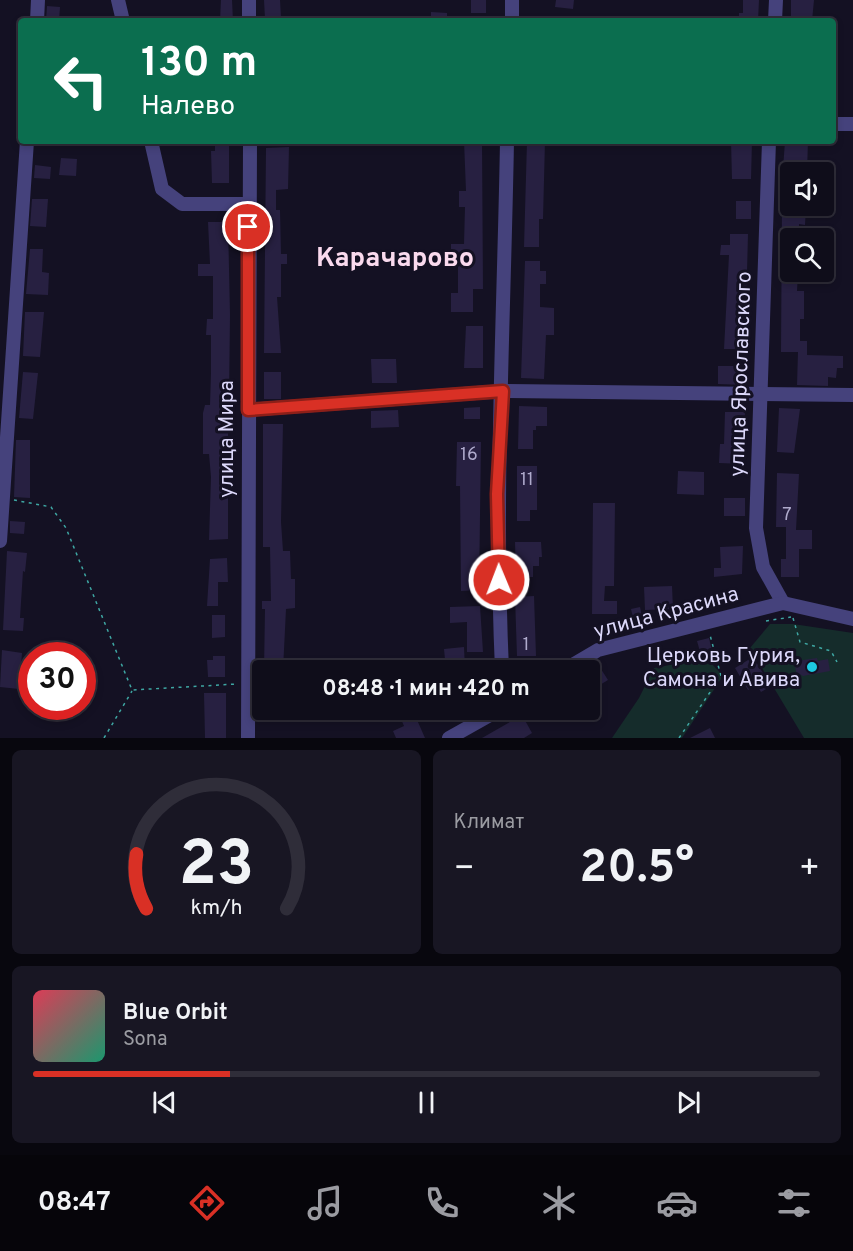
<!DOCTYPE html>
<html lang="ru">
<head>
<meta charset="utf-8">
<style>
	body { margin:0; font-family:Overpass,sans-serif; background:#181623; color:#f1f3f6; height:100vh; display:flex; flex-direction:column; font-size:22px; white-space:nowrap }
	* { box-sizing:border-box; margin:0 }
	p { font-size:20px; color:#9b9ca2 }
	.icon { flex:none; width:33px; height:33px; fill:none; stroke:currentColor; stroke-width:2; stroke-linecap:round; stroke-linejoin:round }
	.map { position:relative; height:738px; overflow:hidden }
	.panel { display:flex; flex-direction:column; gap:12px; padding:12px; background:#08070e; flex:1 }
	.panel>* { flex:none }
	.top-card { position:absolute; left:18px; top:18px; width:818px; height:126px; border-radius:6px; box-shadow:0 3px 9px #0003,0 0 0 2px #2f2d39; background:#0b6e4f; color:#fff; overflow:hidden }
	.controls { position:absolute; left:780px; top:162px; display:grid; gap:12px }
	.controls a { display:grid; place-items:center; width:54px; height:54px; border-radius:6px; background:#0f0d1a; box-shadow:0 3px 9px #0003,0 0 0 2px #2f2d39; font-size:30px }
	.speed { position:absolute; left:18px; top:642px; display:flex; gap:12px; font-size:30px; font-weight:700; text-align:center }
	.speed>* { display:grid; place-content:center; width:78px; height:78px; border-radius:50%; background:#0f0d1a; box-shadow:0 3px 9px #0003,0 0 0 2px #2f2d39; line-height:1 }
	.speed .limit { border:9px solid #d22; background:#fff; color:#111 }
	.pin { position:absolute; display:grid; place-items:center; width:51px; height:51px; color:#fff; margin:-26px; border:3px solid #fff; border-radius:50%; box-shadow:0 2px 6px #0007 }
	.me { position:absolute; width:66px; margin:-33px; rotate:359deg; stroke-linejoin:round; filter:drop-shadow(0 0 4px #0008) }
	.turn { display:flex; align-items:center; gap:21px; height:126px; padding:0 24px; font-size:27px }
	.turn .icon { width:78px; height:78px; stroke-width:2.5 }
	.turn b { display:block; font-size:42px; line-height:51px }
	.big { font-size:45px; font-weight:700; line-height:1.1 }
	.panel .tile { flex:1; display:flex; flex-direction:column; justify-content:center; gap:9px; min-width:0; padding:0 21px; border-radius:9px; background:#181623 }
	.panel .dial { align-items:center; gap:0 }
	.dial svg { height:156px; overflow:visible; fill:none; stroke:#2f2d39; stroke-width:7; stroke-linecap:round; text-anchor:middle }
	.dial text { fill:#f1f3f6; stroke:none }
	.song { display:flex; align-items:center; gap:18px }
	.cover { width:72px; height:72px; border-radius:9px; background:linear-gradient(135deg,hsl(350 70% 55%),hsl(160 70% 35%)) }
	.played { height:6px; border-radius:3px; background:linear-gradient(90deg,#d93025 25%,#2f2d39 25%) }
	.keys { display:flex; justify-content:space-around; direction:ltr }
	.heat { display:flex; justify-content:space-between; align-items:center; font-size:33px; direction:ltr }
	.panel .tiles { flex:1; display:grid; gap:12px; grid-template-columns:1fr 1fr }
	.tile:last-child { grid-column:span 2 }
	.trip { position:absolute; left:252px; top:660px; width:348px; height:60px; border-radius:6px; background:#0f0d1a; box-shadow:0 3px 9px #0003,0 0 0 2px #2f2d39; font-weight:700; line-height:60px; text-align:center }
	.tab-bar { display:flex; height:96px; justify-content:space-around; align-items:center; background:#06050a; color:#9b9ca2 }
	.tab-bar .icon { width:42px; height:42px }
	.tab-bar .on { color:#d93025 }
	.tab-bar b { font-size:27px; color:#f1f3f6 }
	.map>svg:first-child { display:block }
</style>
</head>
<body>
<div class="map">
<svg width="853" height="738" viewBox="0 0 853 738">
	<rect width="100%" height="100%" fill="#141123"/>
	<!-- green -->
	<g fill="#152c2b">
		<path d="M770,624h23l60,9v105h-49l-54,-90z"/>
		<path d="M691,661l20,2 12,13 -41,62h-70l27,-40 15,-30z"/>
	</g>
	<!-- building -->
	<g fill="#272041">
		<path d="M221,0h11l1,21h-13z"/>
		<path d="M264,0h16l1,18 -16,1z"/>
		<rect x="471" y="0" width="15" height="13"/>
		<path d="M556,0h18l-1,9 -18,-2z"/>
		<path d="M743,0h16l-1,21h-19v-8h4z"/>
		<path d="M791,0h23l-2,21h-21z"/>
		<path d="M47,6l13,1 -1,14h-13z"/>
		<path d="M431,12l16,1v8h-16z"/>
		<path d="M215,141h14v42h-17l-1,-32h4z"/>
		<path d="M464,141h18l1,148h-10v23h-22v-19h7v-38h-7v-11h13l1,-37h-6v-16h7z"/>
		<path d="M527,141h18l-2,78h-4v28h-15z"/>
		<path d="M731,141h21l-1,38h-19z"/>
		<path d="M785,141h23l-1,31h-17v12l-8,-1z"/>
		<path d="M289,147l-1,42 -12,1v20h4l1,44h6v10h-6v33h-4l4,56h-17l2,-205z"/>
		<path d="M61,158l16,1 -1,17 -17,-1z"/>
		<path d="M35,165l16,2 -1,12 -16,-1z"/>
		<path d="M32,199h16l-2,28 -16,-1z"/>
		<rect x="736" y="201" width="15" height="18"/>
		<path d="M782,204l24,2 -1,19 -6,-1v14h-9v34h8l-1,19h7v28h-4v22h7v14l36,1v12h-6l-1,10 -8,-1v9l-31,-1 1,-33h-17z"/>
		<path d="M208,222h20l2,93 -1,83h-3v30h2v111l-19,1 2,-63 -2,-23h-6v-41l2,-8h5l1,-32v-38h-5l1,-16h6v-43h-15v-12h12z"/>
		<path d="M730,234h18l-3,115h-21l5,-94h-9l1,-10h9z"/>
		<path d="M30,249h13l-1,23 7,1 -1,22 -22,-1z"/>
		<path d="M525,261h15v10h6v13h-6v23l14,1v27h-8l-2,44 -23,-1z"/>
		<path d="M25,312h19l-4,45 -17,-1z"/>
		<path d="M466,326h17v42h-19z"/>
		<path d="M371,359h25l1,24h-25z"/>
		<path d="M718,366h28v19l-28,-1z"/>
		<path d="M23,372l15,1 -5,46 -14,-1z"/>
		<rect x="264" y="372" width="17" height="27"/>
		<path d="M519,406l28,1v19h-11v4h-3v19h-15z"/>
		<path d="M480,407v12h-16v-11z"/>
		<path d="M779,408l21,1 -6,44 -17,-1z"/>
		<path d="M398,410l1,17 -28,1v-17z"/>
		<path d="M725,412h20l-1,52 -25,-1 1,-19h4z"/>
		<path d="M263,424h20l-2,98 2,29h7l1,28h4v29l-9,1 -3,61h-19l1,-61h-3v-8h9l-1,-54h-7z"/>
		<path d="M16,440h14v58l-16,-1z"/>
		<path d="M457,442h24l-2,148 -18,1 -1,-105h-4z"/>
		<path d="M517,466h20v44h-7v11h-13z"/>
		<path d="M678,471l26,1v23l-27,-1z"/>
		<path d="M777,473l22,1 -3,56h16v19h-13v28h-18v-18h5v-32h-10z"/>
		<rect x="724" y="498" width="21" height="18"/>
		<path d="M593,503h22l-1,83h-9l-1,15h13v13h-25z"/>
		<path d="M10,521l15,1 -1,12 -14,-1z"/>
		<path d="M515,542h26l1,15h-3v9h-6v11h-17z"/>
		<path d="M743,546l-1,28 -28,3v-9h7l-1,-21z"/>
		<path d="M7,551l20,2 -2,19 -2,-1 -3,47h4l-1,13 -20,-1z"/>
		<path d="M227,558l1,24h-10v24h-11l3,-47z"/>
		<path d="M672,586l1,23 -28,1 -1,-23z"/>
		<path d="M534,596l2,60h-19l-2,-59z"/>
		<path d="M480,606l3,46h-16v-30l-17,1v-16z"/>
		<path d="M640,607l2,9 -9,2 -2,-9z"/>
		<path d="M212,615h13v22l-13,1z"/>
		<path d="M709,638l5,21 -11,3 -6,-21z"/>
		<path d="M464,647l1,23h-19l-2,-21z"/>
		<path d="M2,650l20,3 -3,36 -19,-2z"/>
		<path d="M213,656h12v21h-17l-1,-17h6z"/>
		<path d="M753,657l18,29 -10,6 -4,-7 -9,5 -13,-22z"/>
		<path d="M817,658l1,3 10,-2 2,12 -27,5 -7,-4 -1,-7 8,-5z"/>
		<path d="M599,666l9,14 -18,11v-19z"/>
		<path d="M204,693h22v45h-21z"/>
		<path d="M543,710h21l-15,9z"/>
		<path d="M414,713l11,25h-29l-3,-7 11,-5 -3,-7z"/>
		<path d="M522,715l10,18 -8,5h-42z"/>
		<path d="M710,728l5,10h-25z"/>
	</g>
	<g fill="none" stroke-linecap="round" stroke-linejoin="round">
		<!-- path -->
		<g stroke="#3ea7a3" stroke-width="1.5" stroke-dasharray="3 4.5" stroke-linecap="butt">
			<path d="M14,500l37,7 15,21 66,162 105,-6"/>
			<path d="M793,618l7,24 31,9 6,11"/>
			<path d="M766,621l25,-4"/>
			<path d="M104,738l28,-47"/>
			<path d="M679,738l42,-62 -11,-41"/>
		</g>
		<!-- minor -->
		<g stroke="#45427c" stroke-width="14">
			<path d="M118,0l5,21"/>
			<path d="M249,0v21"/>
			<path d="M37,21l1,-21"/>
			<path d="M512,21v-21"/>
			<path d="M775,21l1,-21"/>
			<path d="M832,124h21"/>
			<path d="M151,141l11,48 20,15h66"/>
			<path d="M769,141l-13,387 7,39 20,36"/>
			<path d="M248,410l255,-19 350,4"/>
			<path d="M0,541l27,-400"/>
			<path d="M502,670c-8,-176 2,-353 5,-529"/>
			<path d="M564,670l34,-20 185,-47 70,16"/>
			<path d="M248,738l2,-597"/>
			<path d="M449,738l50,-28"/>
		</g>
	</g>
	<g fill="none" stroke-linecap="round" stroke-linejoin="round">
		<!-- route casing -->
		<g stroke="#8d1f18" stroke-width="15">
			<path id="route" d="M248,227v183l255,-19 -6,103 2,86"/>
		</g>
		<!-- route -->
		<use href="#route" stroke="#d93025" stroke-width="10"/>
	</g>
	<!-- markers -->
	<circle fill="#1dcae1" stroke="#141123" stroke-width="2" cx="812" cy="667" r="6"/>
	<g text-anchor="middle" stroke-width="6" stroke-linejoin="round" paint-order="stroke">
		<!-- number labels -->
		<g font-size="18" fill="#afaacc">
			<text x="469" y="460">16</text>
			<text x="527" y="485">11</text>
			<text x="787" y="520">7</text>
			<text x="526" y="650">1</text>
		</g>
		<!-- street labels -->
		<g font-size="21" fill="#dcd8fa" stroke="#141123">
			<text transform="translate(740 374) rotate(-88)" y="7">улица Ярославского</text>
			<text transform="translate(226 439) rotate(-90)" y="7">улица Мира</text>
			<text transform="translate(666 612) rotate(-15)" y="7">улица Красина</text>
		</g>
		<!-- poi labels -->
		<g font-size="21" fill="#dcd8fa" stroke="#141123" text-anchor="end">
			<text x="800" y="662">Церковь Гурия,<tspan x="800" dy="24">Самона и Авива</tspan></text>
		</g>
		<!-- district labels -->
		<g font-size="27" font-weight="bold" fill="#fadaee" stroke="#141123">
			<text x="395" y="266">Карачарово</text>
		</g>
	</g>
</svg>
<div class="controls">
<a><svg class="icon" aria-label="sound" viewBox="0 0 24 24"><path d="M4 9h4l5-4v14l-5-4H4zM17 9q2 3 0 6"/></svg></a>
<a><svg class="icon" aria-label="search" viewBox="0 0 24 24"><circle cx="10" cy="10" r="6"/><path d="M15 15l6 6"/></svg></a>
</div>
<div class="speed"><div class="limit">30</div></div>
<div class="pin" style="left:248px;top:227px;background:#d93025"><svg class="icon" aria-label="arrive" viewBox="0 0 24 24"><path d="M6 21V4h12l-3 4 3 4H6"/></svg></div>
<svg class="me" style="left:499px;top:580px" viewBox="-20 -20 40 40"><circle r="17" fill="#d93025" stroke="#fff" stroke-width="3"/><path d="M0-11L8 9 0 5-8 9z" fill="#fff"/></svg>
<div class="trip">08:48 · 1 мин · 420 m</div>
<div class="top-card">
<div class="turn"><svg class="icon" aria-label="left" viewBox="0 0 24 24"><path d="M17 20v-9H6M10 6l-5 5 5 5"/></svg><div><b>130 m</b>Налево</div></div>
</div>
</div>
<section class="panel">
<div class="tiles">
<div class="tile dial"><svg viewBox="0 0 100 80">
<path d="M14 69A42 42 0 1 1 86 69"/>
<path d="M14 69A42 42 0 0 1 9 41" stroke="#d93025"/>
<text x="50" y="56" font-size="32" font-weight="700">23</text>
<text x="50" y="72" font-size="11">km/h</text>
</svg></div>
<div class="tile"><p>Климат</p>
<div class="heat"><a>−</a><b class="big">20.5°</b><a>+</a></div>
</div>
<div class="tile">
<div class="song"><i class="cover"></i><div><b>Blue Orbit</b><p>Sona</p></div></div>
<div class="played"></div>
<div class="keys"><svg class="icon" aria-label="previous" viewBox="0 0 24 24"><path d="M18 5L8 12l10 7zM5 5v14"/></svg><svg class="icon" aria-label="pause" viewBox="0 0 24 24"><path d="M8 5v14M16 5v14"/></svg><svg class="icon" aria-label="next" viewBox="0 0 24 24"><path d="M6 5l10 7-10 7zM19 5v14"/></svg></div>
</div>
</div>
</section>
<nav class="tab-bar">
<b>08:47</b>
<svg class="icon on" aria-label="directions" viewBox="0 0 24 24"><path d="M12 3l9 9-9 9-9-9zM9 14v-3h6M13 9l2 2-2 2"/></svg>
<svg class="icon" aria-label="music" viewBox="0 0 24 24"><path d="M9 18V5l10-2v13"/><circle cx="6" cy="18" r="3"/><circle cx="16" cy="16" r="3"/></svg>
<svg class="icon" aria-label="phone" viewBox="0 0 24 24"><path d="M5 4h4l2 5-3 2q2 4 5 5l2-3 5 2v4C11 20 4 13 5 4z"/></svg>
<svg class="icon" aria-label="climate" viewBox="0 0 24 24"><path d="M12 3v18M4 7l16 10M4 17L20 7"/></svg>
<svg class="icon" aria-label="car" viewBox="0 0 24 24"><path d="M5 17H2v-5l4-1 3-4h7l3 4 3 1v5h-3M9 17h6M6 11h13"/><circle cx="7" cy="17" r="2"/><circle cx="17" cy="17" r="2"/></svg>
<svg class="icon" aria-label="filters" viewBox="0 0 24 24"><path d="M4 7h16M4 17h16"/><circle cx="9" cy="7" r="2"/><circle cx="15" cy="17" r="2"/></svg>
</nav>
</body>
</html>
